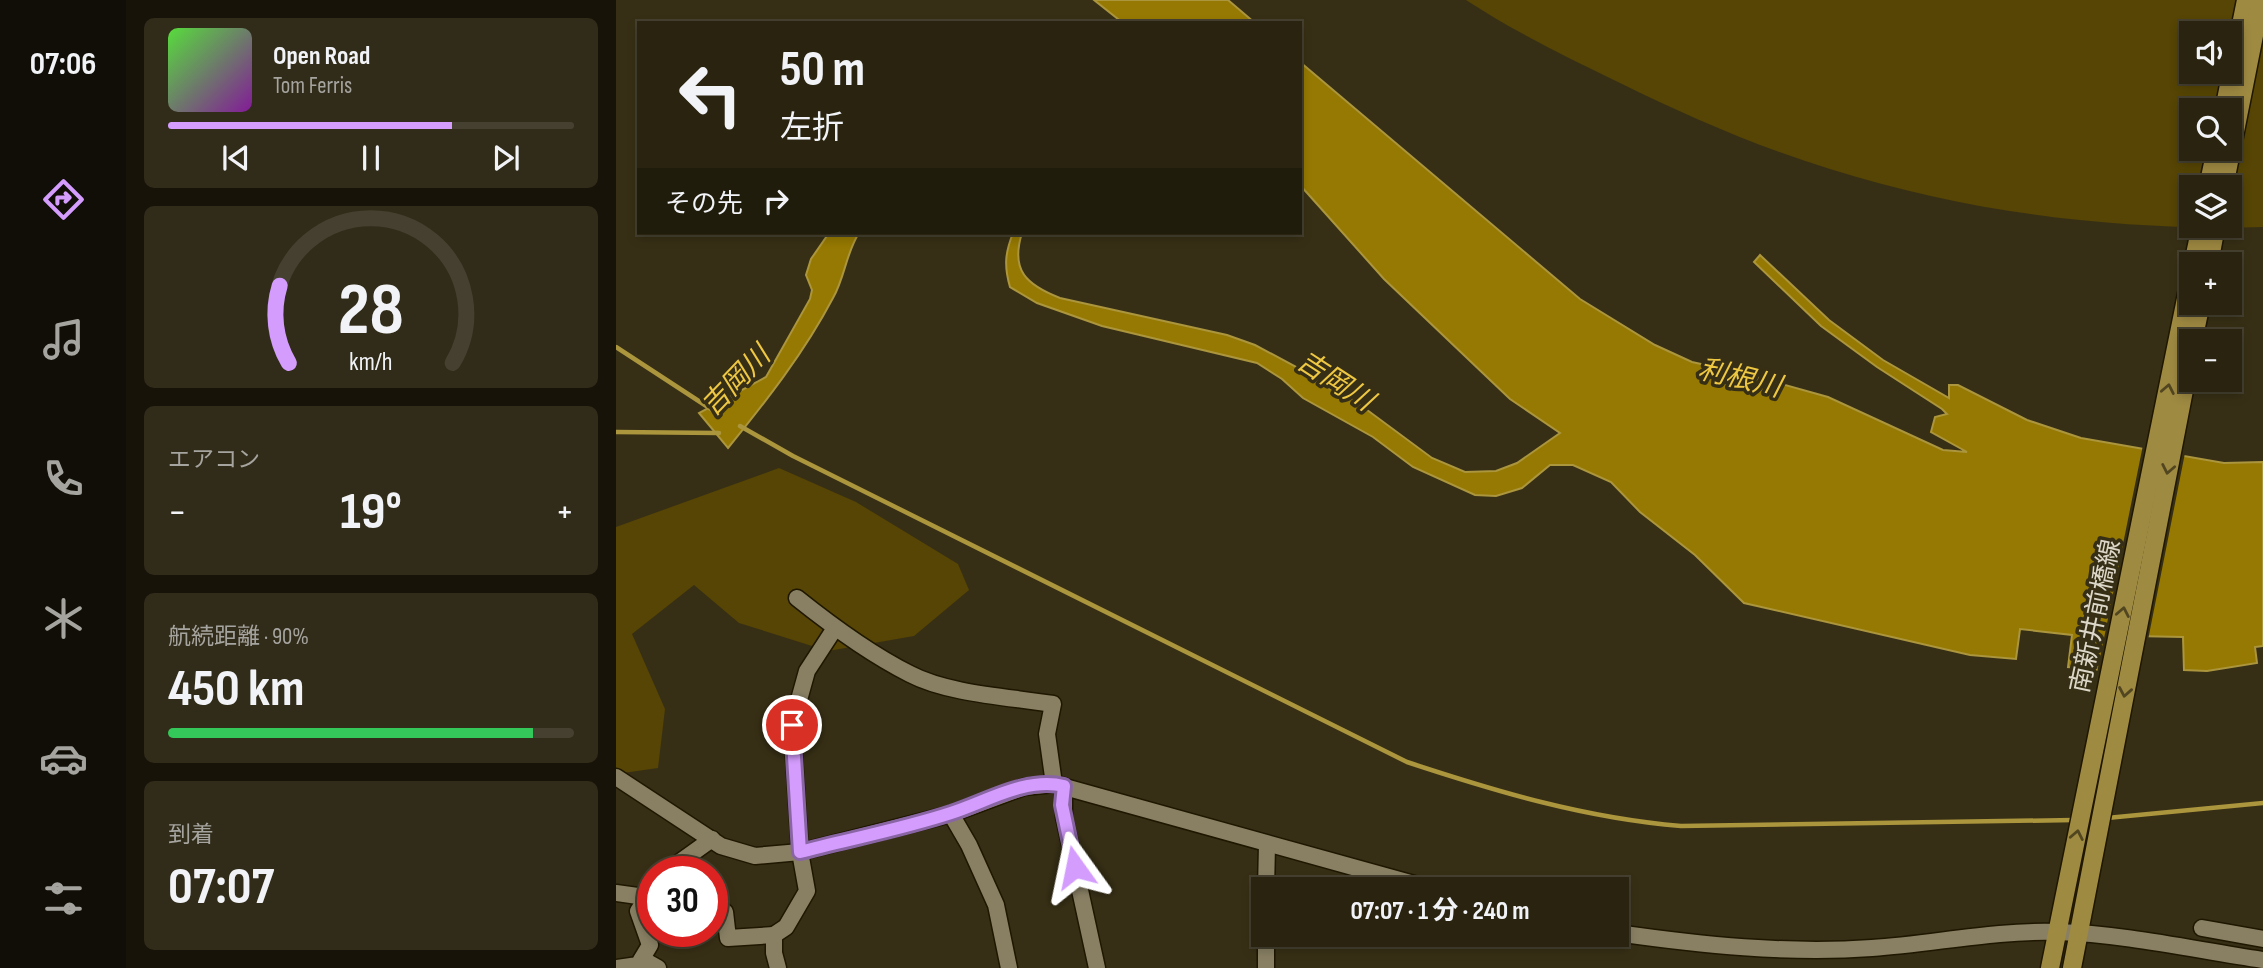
<!DOCTYPE html>
<html lang="ja">
<head>
<meta charset="utf-8">
<style>
	body { margin:0; font-family:"Sofia Sans Condensed","Noto Sans JP",sans-serif; background:#312b19; color:#f1f3f6; height:100vh; display:flex; flex-direction:column; font-size:26px; white-space:nowrap }
	* { box-sizing:border-box; margin:0 }
	p { font-size:23px; color:#a5a49f }
	.icon { flex:none; width:38px; height:38px; fill:none; stroke:currentColor; stroke-width:2; stroke-linecap:round; stroke-linejoin:round }
	.map { position:relative; flex:1; overflow:hidden }
	.sheet { display:flex; flex-direction:column; gap:18px; padding:18px; background:#171309; width:490px }
	.sheet>* { flex:none }
	.top-card { position:absolute; left:21px; top:21px; width:665px; height:214px; border-radius:0px; box-shadow:0 4px 10px #0003,0 0 0 2px #454030; background:#292310; color:#f1f3f6; overflow:hidden }
	.fabs { position:absolute; left:1563px; top:21px; display:grid; gap:14px }
	.fabs a { display:grid; place-items:center; width:63px; height:63px; border-radius:0px; background:#292310; box-shadow:0 4px 10px #0003,0 0 0 2px #454030; font-size:35px }
	.speed { position:absolute; left:21px; top:856px; display:flex; gap:14px; font-size:35px; font-weight:700; text-align:center }
	.speed>* { display:grid; place-content:center; width:91px; height:91px; border-radius:50%; background:#292310; box-shadow:0 4px 10px #0003,0 0 0 2px #454030; line-height:1 }
	.speed .limit { border:10px solid #d22; background:#fff; color:#111 }
	.pin { position:absolute; display:grid; place-items:center; width:60px; height:60px; color:#fff; margin:-30px; border:4px solid #fff; border-radius:50%; box-shadow:0 2px 7px #0007 }
	.me { position:absolute; width:77px; margin:-38px; rotate:348deg; stroke-linejoin:round; filter:drop-shadow(0 0 5px #0008) }
	.turn { display:flex; align-items:center; gap:24px; height:147px; padding:0 28px; font-size:32px }
	.turn .icon { width:91px; height:91px; stroke-width:2.5 }
	.turn b { display:block; font-size:49px; line-height:60px }
	.then { display:flex; align-items:center; height:66px; padding:0 28px; background:#0003; gap:14px; font-size:26px }
	.big { font-size:52px; font-weight:700; line-height:1.1 }
	.sheet .widget { flex:1; display:flex; flex-direction:column; justify-content:center; gap:10px; min-width:0; padding:0 24px; border-radius:10px; background:#312b19 }
	.sheet .dial { align-items:center; gap:0 }
	.dial svg { height:182px; overflow:visible; fill:none; stroke:#454030; stroke-width:7; stroke-linecap:round; text-anchor:middle }
	.dial text { fill:#f1f3f6; stroke:none }
	.song { display:flex; align-items:center; gap:21px }
	.cover { width:84px; height:84px; border-radius:10px; background:linear-gradient(135deg,hsl(110 70% 55%),hsl(290 70% 35%)) }
	.played { height:7px; border-radius:4px; background:linear-gradient(90deg,#d39cfd 70%,#454030 70%) }
	.keys { display:flex; justify-content:space-around; direction:ltr }
	.heat { display:flex; justify-content:space-between; align-items:center; font-size:38px; direction:ltr }
	.charge { height:10px; border-radius:5px; background:linear-gradient(90deg,#34c759 90%,#454030 0) }
	.trip { position:absolute; left:635px; top:877px; width:378px; height:70px; border-radius:0px; background:#292310; box-shadow:0 4px 10px #0003,0 0 0 2px #454030; font-weight:700; line-height:70px; text-align:center }
	main { display:flex; flex:1; min-height:0 }
	.tabs { display:flex; flex-direction:column; width:126px; justify-content:space-around; align-items:center; background:#100e06; color:#a5a49f }
	.tabs .icon { width:49px; height:49px }
	.tabs .selected { color:#d39cfd }
	.tabs b { font-size:32px; color:#f1f3f6 }
	.map>svg:first-child { display:block }
</style>
</head>
<body>
<main>
<nav class="tabs">
<b>07:06</b>
<svg class="icon selected" aria-label="directions" viewBox="0 0 24 24"><path d="M12 3l9 9-9 9-9-9zM9 14v-3h6M13 9l2 2-2 2"/></svg>
<svg class="icon" aria-label="music" viewBox="0 0 24 24"><path d="M9 18V5l10-2v13"/><circle cx="6" cy="18" r="3"/><circle cx="16" cy="16" r="3"/></svg>
<svg class="icon" aria-label="phone" viewBox="0 0 24 24"><path d="M5 4h4l2 5-3 2q2 4 5 5l2-3 5 2v4C11 20 4 13 5 4z"/></svg>
<svg class="icon" aria-label="climate" viewBox="0 0 24 24"><path d="M12 3v18M4 7l16 10M4 17L20 7"/></svg>
<svg class="icon" aria-label="car" viewBox="0 0 24 24"><path d="M5 17H2v-5l4-1 3-4h7l3 4 3 1v5h-3M9 17h6M6 11h13"/><circle cx="7" cy="17" r="2"/><circle cx="17" cy="17" r="2"/></svg>
<svg class="icon" aria-label="filters" viewBox="0 0 24 24"><path d="M4 7h16M4 17h16"/><circle cx="9" cy="7" r="2"/><circle cx="15" cy="17" r="2"/></svg>
</nav>
<section class="sheet">
<div class="widget">
<div class="song"><i class="cover"></i><div><b>Open Road</b><p>Tom Ferris</p></div></div>
<div class="played"></div>
<div class="keys"><svg class="icon" aria-label="previous" viewBox="0 0 24 24"><path d="M18 5L8 12l10 7zM5 5v14"/></svg><svg class="icon" aria-label="pause" viewBox="0 0 24 24"><path d="M8 5v14M16 5v14"/></svg><svg class="icon" aria-label="next" viewBox="0 0 24 24"><path d="M6 5l10 7-10 7zM19 5v14"/></svg></div>
</div>
<div class="widget dial"><svg viewBox="0 0 100 80">
<path d="M14 69A42 42 0 1 1 86 69"/>
<path d="M14 69A42 42 0 0 1 10 35" stroke="#d39cfd"/>
<text x="50" y="56" font-size="32" font-weight="700">28</text>
<text x="50" y="72" font-size="11">km/h</text>
</svg></div>
<div class="widget"><p>エアコン</p>
<div class="heat"><a>−</a><b class="big">19°</b><a>+</a></div>
</div>
<div class="widget"><p>航続距離 · 90%</p><b class="big">450 km</b><div class="charge"></div></div>
<div class="widget"><p>到着</p><b class="big">07:07</b></div>
</section>
<div class="map">
<svg width="1647" height="968" viewBox="0 0 1647 968">
	<rect width="100%" height="100%" fill="#372f15"/>
	<!-- green -->
	<g fill="#564504" fill-rule="evenodd">
		<path d="M850,0h797v227c-145,4 -294,-14 -433,-58 -72,-22 -143,-53 -210,-86 -52,-25 -105,-51 -154,-83zM1575,33h39v39h-39zM1575,110h39v39h-39zM1575,187h39v39h-39z"/>
		<path d="M163,468l77,34 102,62 11,26 -55,46 -86,15 -89,-28 -45,-38 -62,49 33,75 -7,59 -42,6v-247z"/>
	</g>
	<!-- water -->
	<g fill="#967902" stroke="#ab953d" stroke-width="2">
		<path d="M478,0h134l27,23h-132z"/>
		<path d="M684,62l280,237 75,46 37,17 50,11 86,24 115,53 24,2 -36,-20 4,-15 12,-3 -5,-5 -65,-42 -56,-41 -67,-64 6,-7 69,65 54,40 66,38v-13h9l69,35 54,18 143,25 39,-1v184l-8,1 2,16 -50,8 -23,-1 -1,-33 -49,-1 -35,34 -31,-3 4,-32 -52,-6 -4,30 -46,-4 -226,-52 -49,-48 -55,-43 -29,-30 -38,-17h-23l-28,23 -26,8 -21,-1 -62,-28 -40,-30 -70,-39 -21,-19 -25,-16 -155,-37 -65,-23 -27,-16c-6,-21 -5,-34 3,-54h9c-12,38 5,52 38,65l167,37 28,10 47,25 20,15 29,13 81,60 33,14 31,-1 21,-8 43,-30 -50,-34 -126,-120 -84,-94z"/>
		<path d="M213,233h30c-13,20 -14,44 -26,65 -29,55 -66,102 -105,150l-29,-35 67,-36 44,-78 2,-9 -6,-15 5,-16z"/>
	</g>
	<!-- pier -->
	<path fill="#372f15" d="M1527,445l42,8 -37,187 -11,-1 -5,36 -35,-2z"/>
	<g fill="none" stroke-linecap="round" stroke-linejoin="round">
		<!-- stream -->
		<g stroke="#ab953d" stroke-width="4.5">
			<path d="M0,347l98,64"/>
			<path d="M124,426l53,30 614,306c91,30 178,56 274,64l393,-6"/>
			<path d="M0,432l103,1"/>
			<path d="M1491,818l156,-15"/>
		</g>
		<!-- minor casing -->
		<g stroke="#1f1700" stroke-width="19">
			<g id="minor">
				<path d="M181,598c35,28 73,56 113,76 38,20 100,23 143,30l-6,30 7,50"/>
				<path d="M0,777l105,69 34,10 45,-4 151,-38 73,-27 30,-3 378,105"/>
				<path d="M448,786v31l33,151"/>
				<path d="M335,814l18,31 27,60 13,63"/>
				<path d="M50,872l46,-33"/>
				<path d="M650,889l1,-44"/>
				<path d="M0,893l29,4"/>
				<path d="M109,912l3,26 46,-3"/>
				<path d="M1586,928l61,11"/>
				<path d="M1001,933c84,12 170,21 255,15 62,-4 122,-18 185,-16 69,2 138,18 206,28"/>
				<path d="M26,959l16,9"/>
				<path d="M0,968l22,-3 12,-20 -12,-34 15,-23"/>
				<path d="M162,968l-4,-15v-18l12,-8 21,-36 -7,-39 -8,-127 15,-54 28,-43"/>
				<path d="M650,968v-34"/>
			</g>
		</g>
		<!-- major casing -->
		<g stroke="#1f1700" stroke-width="21">
			<g id="major">
				<path d="M1608,110l22,-110"/>
				<path d="M1592,187l8,-38"/>
				<path d="M1608,187l37,-187"/>
				<path d="M1577,264l8,-38"/>
				<path d="M1593,264l7,-38"/>
				<path d="M1577,341l8,-38"/>
				<path d="M1434,968l141,-694"/>
				<path d="M1456,968l119,-614"/>
			</g>
		</g>
		<!-- minor -->
		<use href="#minor" stroke="#898064" stroke-width="16"/>
		<!-- major -->
		<use href="#major" stroke="#9f8a42" stroke-width="18"/>
	</g>
	<!-- one-way arrows -->
	<defs><path id="oneway-chevron" d="M-2-3.5L2.5 0L-2 3.5" fill="none" stroke-width="1.6" stroke-linecap="round" stroke-linejoin="round" transform="scale(1.75)"/></defs>
	<g stroke="#514620">
		<use href="#oneway-chevron" transform="translate(1552 389) rotate(-79)"/>
		<use href="#oneway-chevron" transform="translate(1552 469) rotate(101)"/>
		<use href="#oneway-chevron" transform="translate(1507 612) rotate(-79)"/>
		<use href="#oneway-chevron" transform="translate(1509 692) rotate(100)"/>
		<use href="#oneway-chevron" transform="translate(1461 835) rotate(-79)"/>
	</g>
	<g fill="none" stroke-linecap="round" stroke-linejoin="round">
		<!-- route casing -->
		<g stroke="#8965a4" stroke-width="18">
			<path id="route" d="M176,725l8,127c50,-13 102,-23 151,-39 35,-11 74,-36 113,-27l-2,19 13,62"/>
		</g>
		<!-- route -->
		<use href="#route" stroke="#d39cfd" stroke-width="12"/>
	</g>
	<g text-anchor="middle" stroke-width="7" stroke-linejoin="round" paint-order="stroke">
		<!-- street labels -->
		<g font-size="26" fill="#dcd7c8" stroke="#372f15">
			<text transform="translate(1479 616) rotate(-78)" y="9">南新井前橋線</text>
		</g>
		<!-- water labels -->
		<g font-size="28" font-style="italic" fill="#eec743" stroke="#372f15">
			<text transform="translate(1124 377) rotate(13)" y="10">利根川</text>
			<text transform="translate(119 380) rotate(-46)" y="10">吉岡川</text>
			<text transform="translate(720 380) rotate(33)" y="10">吉岡川</text>
		</g>
	</g>
</svg>
<div class="fabs">
<a><svg class="icon" aria-label="sound" viewBox="0 0 24 24"><path d="M4 9h4l5-4v14l-5-4H4zM17 9q2 3 0 6"/></svg></a>
<a><svg class="icon" aria-label="search" viewBox="0 0 24 24"><circle cx="10" cy="10" r="6"/><path d="M15 15l6 6"/></svg></a>
<a><svg class="icon" aria-label="layers" viewBox="0 0 24 24"><path d="M12 4l9 5-9 5-9-5zM3 14l9 5 9-5"/></svg></a>
<a>+</a>
<a>−</a>
</div>
<div class="speed"><div class="limit">30</div></div>
<div class="pin" style="left:176px;top:725px;background:#d93025"><svg class="icon" aria-label="arrive" viewBox="0 0 24 24"><path d="M6 21V4h12l-3 4 3 4H6"/></svg></div>
<svg class="me" style="left:459px;top:867px" viewBox="-20 -20 40 40"><path d="M0-17L14 15 0 8-14 15z" fill="#d39cfd" stroke="#fff" stroke-width="4"/></svg>
<div class="trip">07:07 · 1 分 · 240 m</div>
<div class="top-card">
<div class="turn"><svg class="icon" aria-label="left" viewBox="0 0 24 24"><path d="M17 20v-9H6M10 6l-5 5 5 5"/></svg><div><b>50 m</b>左折</div></div>
<div class="then">その先<svg class="icon" aria-label="right" viewBox="0 0 24 24"><path d="M7 20v-9h11M14 6l5 5-5 5"/></svg></div>
</div>
</div>
</main>
</body>
</html>
